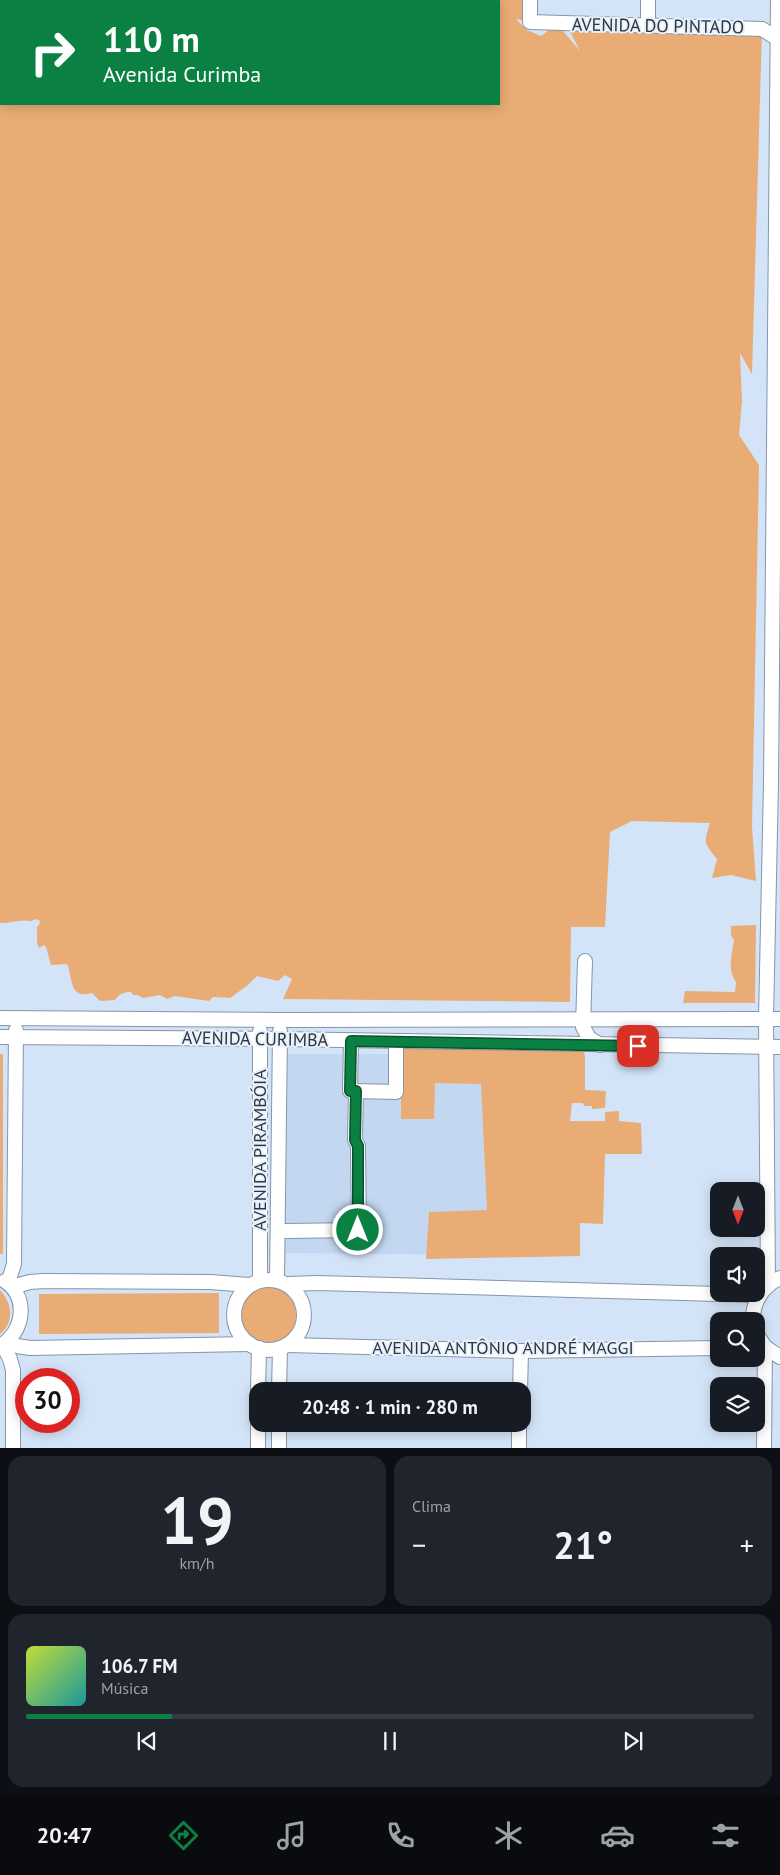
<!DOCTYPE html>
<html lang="pt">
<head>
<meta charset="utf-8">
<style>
	body { margin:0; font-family:"PT Sans",sans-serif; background:#20242c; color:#f1f3f6; height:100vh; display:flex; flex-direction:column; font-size:19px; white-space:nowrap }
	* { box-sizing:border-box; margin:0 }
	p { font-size:16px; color:#9ea1a6 }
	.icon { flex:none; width:28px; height:28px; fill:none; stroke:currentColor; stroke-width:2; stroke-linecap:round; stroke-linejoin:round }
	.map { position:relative; height:1448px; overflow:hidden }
	.details { display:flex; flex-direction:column; gap:8px; padding:8px; background:#0d0f14; flex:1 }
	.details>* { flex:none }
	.hud { position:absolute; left:0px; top:0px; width:500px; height:105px; box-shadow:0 2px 12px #0003; background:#0b8043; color:#fff; overflow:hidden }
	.needle { width:32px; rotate:180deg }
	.fabs { position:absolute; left:710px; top:1182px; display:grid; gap:10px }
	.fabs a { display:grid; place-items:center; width:55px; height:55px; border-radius:10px; background:#171b24; box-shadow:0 2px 12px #0003; font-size:25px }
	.speed { position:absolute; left:15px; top:1368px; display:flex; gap:10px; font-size:25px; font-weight:700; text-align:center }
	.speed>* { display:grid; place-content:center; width:65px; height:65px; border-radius:50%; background:#171b24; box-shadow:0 2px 12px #0003; line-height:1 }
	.speed .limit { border:8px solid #d22; background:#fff; color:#111 }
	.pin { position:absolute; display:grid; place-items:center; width:42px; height:42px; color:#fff; margin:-21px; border-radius:10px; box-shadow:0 2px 8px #0006 }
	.me { position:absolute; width:55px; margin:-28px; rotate:0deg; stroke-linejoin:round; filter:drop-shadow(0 0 4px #0008) }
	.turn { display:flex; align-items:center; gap:18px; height:105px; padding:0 20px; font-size:22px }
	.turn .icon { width:65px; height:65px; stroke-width:2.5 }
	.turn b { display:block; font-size:35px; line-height:42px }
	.big { font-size:38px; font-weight:700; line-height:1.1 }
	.details .card { flex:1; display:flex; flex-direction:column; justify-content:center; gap:8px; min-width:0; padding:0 18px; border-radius:15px; background:#20242c }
	.details .dial { align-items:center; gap:0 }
	.dial b { font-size:65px; line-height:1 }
	.song { display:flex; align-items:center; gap:15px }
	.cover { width:60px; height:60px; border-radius:8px; background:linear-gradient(135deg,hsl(70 70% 55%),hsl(180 70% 35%)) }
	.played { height:5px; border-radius:2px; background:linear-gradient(90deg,#0b8043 20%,#363941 20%) }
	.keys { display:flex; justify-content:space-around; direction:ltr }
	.heat { display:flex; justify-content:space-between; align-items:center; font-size:28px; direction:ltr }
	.details .tiles { flex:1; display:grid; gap:8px; grid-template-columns:1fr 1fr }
	.card:last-child { grid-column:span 2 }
	.trip { position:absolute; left:249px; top:1382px; width:282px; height:50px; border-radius:15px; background:#171b24; box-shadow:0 2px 12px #0003; font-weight:700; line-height:50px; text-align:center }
	.tabs { display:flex; height:80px; justify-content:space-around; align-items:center; background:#090b0e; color:#9ea1a6 }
	.tabs .icon { width:35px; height:35px }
	.tabs .on { color:#0b8043 }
	.tabs b { font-size:22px; color:#f1f3f6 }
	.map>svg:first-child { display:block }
</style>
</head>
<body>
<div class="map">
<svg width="780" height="1448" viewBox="0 0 780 1448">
	<rect width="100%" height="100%" fill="#d4e4f8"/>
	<!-- built -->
	<path fill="#c3d8f0" d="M279,1054h220l-2,201 -213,-2z"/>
	<!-- green -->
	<g fill="#e9ac74" fill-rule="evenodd">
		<path d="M0,0h530v22l-14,-3 11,11 14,6 16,-12 23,27 -14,-27 196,5 -10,345 -12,-21 2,48 -3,34 20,30 -7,362 4,54 -25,-6 -19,3 5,-19c-14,-17 -13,-16 -7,-36l-78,-2 -22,11 -5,95h-34l-1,75 -287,-3 9,-20 -7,-4 -7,6 -21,-5 -9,9 -18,13 -17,-1 -4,4 -34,-5 -8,3 -7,-4 -17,3 -5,-3h-5l-2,-3c-7,0 -12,2 -16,8l-15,1 -8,-8c-24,7 -19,-17 -25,-29l-16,1 -5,-18 -2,-2 -5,3 -2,-6v-15l2,-2 1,-4 -4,-2 -5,2c-11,-2 -20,2 -31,2zM1,1h498v103h-498z"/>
		<path d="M756,925l-1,78h-72l2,-12 50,1 1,-10c-9,-13 -4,-28 -2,-42l-3,-4v-10z"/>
		<path d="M401,1047l183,4 1,7v32l21,1 -1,17 -13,1v-3h-8l-1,-3h-11l-2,18h35v-9l14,-1v10l22,2 1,31h-37l-2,70 -23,-1v33l-154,3 3,-47 58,-2 -6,-126 -46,-1 -1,36h-33z"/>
		<rect x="0" y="1054" width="3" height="200"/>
		<circle cx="268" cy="1315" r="28"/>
		<path d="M0,1290c12,13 15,32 0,44z"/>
		<path d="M219,1293v40l-180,1v-40z"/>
	</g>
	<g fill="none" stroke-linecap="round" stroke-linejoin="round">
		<!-- minor casing -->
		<g stroke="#8695a7" stroke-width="16">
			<g id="minor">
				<path d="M530,0v22l232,7 16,10"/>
				<path d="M648,26v-26"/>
				<path d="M585,961l-2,66 6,11 11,7"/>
				<path d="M0,1018l280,2 500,-1"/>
				<path d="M0,1037l280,2 500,8"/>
				<path d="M351,1041l-1,50h6l40,1v-51"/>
				<path d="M285,1231l74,-1 -1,-84 -3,-6 1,-49"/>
				<circle cx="269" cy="1315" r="35"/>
				<path d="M260,1280v-249"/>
				<path d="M277,1280l3,-249"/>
				<path d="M8,1283l6,-19 2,-234"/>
				<path d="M288,1284l30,-1 401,11"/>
				<path d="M768,1286l-2,-267 5,-236 7,-783"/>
				<path d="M12,1287l18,-5 13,-1 167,1 39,3"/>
				<path d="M719,1294l41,1"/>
				<path d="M753,1321c-1,-18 10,-36 27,-43"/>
				<path d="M756,1333l9,14 15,10"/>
				<path d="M8,1341l9,5 13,2 220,-4"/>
				<path d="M3,1345l7,14 3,11v78"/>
				<path d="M287,1345l234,6 198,-3"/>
				<path d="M0,1346c24,-13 29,-49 5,-65"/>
				<path d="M258,1391l1,-43"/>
				<path d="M279,1391l1,-43"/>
				<path d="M520,1391l1,-40"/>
				<path d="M258,1448v-24"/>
				<path d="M279,1448v-24"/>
				<path d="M519,1448v-24"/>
				<path d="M764,1448l1,-101"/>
			</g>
		</g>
		<!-- minor -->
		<use href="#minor" stroke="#fff" stroke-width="14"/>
	</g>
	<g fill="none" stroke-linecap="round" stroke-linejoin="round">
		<!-- route casing -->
		<g stroke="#07532c" stroke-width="12">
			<path id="route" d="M358,1230v-84l-3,-6 1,-49h-6l1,-50 287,5"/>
		</g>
		<!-- route -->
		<use href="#route" stroke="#0b8043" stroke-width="9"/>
	</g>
	<g text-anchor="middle" stroke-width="4" stroke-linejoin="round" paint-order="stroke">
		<!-- street labels -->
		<g font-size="18" fill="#2e353c" stroke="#e7f1fd">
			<text transform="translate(658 26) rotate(1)" y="6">AVENIDA DO PINTADO</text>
			<text transform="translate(255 1039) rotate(1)" y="6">AVENIDA CURIMBA</text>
			<text transform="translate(260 1150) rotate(-90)" y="6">AVENIDA PIRAMBÓIA</text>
			<text x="503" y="1354">AVENIDA ANTÔNIO ANDRÉ MAGGI</text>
		</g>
	</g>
</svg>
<div class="fabs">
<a><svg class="needle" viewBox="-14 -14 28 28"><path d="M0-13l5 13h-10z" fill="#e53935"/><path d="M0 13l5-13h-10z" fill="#9ea1a6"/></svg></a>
<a><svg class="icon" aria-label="sound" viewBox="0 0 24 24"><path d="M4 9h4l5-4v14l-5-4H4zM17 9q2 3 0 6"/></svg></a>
<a><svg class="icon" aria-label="search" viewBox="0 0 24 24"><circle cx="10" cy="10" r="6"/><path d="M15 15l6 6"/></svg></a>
<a><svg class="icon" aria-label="layers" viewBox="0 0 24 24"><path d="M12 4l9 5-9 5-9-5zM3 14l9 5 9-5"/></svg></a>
</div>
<div class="speed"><div class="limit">30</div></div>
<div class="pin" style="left:638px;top:1046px;background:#d93025"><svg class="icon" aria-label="arrive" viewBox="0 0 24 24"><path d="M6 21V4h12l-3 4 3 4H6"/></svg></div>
<svg class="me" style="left:358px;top:1230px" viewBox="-20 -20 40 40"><circle r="17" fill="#0b8043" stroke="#fff" stroke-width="3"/><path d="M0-11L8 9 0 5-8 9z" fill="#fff"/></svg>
<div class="trip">20:48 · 1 min · 280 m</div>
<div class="hud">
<div class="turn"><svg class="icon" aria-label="right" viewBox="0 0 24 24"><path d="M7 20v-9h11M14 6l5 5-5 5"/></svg><div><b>110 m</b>Avenida Curimba</div></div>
</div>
</div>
<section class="details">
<div class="tiles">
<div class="card dial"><b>19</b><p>km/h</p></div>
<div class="card"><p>Clima</p>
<div class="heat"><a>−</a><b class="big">21°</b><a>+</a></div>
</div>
<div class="card">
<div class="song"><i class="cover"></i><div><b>106.7 FM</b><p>Música</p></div></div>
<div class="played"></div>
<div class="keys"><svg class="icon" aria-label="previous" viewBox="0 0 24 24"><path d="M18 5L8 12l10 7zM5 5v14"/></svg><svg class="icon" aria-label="pause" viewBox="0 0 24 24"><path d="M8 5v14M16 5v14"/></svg><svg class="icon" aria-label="next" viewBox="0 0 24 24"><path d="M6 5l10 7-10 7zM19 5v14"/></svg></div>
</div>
</div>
</section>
<nav class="tabs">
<b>20:47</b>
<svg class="icon on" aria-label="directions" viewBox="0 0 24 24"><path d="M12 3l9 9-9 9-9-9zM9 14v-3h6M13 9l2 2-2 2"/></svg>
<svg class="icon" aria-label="music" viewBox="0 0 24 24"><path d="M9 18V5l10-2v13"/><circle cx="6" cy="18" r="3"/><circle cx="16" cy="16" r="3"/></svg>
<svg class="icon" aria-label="phone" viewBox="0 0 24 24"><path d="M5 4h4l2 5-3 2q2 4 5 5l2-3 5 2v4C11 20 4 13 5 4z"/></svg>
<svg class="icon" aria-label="climate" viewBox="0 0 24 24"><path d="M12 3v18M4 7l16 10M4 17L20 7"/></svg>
<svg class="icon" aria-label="car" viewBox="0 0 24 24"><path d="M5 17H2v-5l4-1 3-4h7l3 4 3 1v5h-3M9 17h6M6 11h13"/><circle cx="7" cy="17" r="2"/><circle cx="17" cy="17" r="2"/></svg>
<svg class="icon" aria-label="filters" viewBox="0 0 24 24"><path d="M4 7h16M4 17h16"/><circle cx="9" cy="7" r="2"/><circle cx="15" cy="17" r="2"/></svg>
</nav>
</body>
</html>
